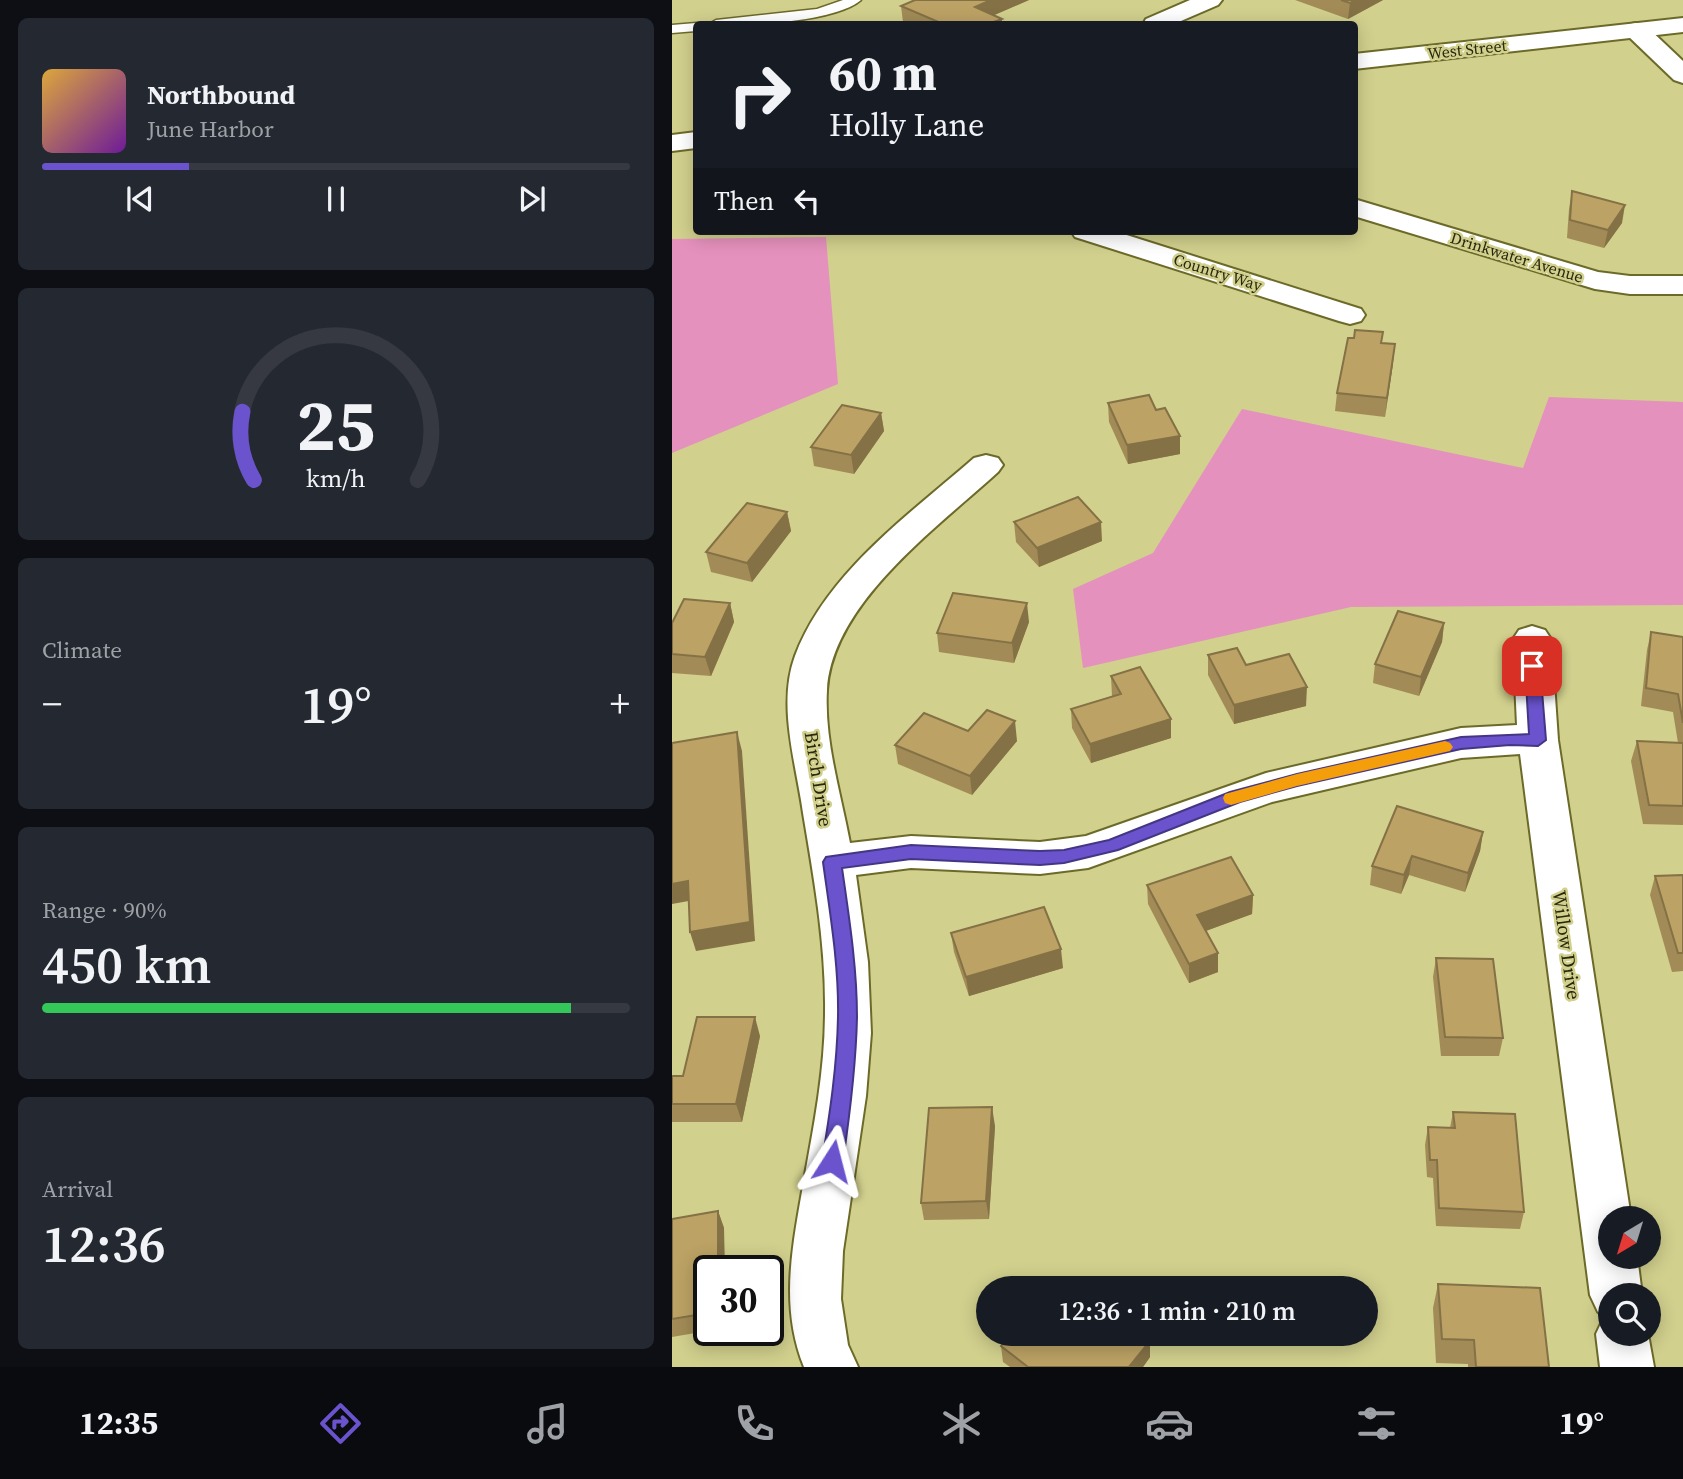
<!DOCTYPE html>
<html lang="en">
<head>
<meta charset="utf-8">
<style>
	body { margin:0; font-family:"Source Serif 4",serif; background:#242831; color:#f1f3f6; height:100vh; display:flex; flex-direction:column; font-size:26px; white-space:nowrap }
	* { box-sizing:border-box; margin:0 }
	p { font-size:23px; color:#9ea1a6 }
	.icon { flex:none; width:38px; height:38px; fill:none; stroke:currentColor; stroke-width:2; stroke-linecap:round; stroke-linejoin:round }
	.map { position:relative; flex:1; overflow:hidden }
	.sheet { display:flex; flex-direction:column; gap:18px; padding:18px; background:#0d0f14; width:672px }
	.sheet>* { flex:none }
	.guide { position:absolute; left:21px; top:21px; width:665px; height:214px; border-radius:7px; box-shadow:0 4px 18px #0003; background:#171b24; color:#f1f3f6; overflow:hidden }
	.needle { width:46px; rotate:218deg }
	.tools { position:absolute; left:926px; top:1206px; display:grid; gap:14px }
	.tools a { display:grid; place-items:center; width:63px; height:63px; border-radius:50%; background:#171b24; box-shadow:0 4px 18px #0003; font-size:35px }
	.speed { position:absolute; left:21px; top:1255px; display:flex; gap:14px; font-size:35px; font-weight:700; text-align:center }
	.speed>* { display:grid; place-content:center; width:91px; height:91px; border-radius:50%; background:#171b24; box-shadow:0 4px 18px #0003; line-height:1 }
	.speed .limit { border:4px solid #111; border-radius:10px; background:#fff; color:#111 }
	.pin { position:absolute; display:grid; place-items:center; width:60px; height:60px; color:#fff; margin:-30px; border-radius:14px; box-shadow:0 4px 10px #0006 }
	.me { position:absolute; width:77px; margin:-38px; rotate:9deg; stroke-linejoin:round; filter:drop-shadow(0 0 5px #0008) }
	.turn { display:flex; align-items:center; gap:24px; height:147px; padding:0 21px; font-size:32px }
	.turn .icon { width:91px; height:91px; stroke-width:2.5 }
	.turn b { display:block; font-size:49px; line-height:60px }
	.then { display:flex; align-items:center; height:66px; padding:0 21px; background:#0003; gap:14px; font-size:26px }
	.big { font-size:52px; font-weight:600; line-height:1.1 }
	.sheet .card { flex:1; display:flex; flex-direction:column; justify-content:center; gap:10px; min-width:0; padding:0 24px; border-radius:10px; background:#242831 }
	.sheet .dial { align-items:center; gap:0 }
	.dial svg { height:182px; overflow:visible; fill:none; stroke:#363941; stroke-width:7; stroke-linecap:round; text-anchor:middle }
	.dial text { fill:#f1f3f6; stroke:none }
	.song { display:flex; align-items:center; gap:21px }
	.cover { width:84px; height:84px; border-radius:10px; background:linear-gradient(135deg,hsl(40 70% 55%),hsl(280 70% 35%)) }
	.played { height:7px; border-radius:4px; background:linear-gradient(90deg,#6a53cd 25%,#363941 25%) }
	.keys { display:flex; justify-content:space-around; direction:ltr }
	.heat { display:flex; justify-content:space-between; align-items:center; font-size:38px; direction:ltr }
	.charge { height:10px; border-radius:5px; background:linear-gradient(90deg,#34c759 90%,#363941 0) }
	.trip { position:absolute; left:304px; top:1276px; width:402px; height:70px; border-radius:35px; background:#171b24; box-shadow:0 4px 18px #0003; font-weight:600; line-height:70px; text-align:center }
	.tab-bar { display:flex; height:112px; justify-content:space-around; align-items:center; background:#090b0e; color:#9ea1a6 }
	.tab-bar .icon { width:49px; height:49px }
	.tab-bar .on { color:#6a53cd }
	.tab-bar b { font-size:32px; color:#f1f3f6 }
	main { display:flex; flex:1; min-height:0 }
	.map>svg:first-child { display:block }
</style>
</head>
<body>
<main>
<section class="sheet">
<div class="card">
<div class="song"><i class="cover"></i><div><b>Northbound</b><p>June Harbor</p></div></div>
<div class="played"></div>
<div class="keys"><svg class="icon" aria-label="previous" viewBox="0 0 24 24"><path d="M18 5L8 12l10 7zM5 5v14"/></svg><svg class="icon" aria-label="pause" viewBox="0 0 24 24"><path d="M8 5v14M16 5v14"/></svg><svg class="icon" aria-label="next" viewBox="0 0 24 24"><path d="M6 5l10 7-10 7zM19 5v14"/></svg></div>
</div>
<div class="card dial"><svg viewBox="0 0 100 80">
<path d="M14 69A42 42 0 1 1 86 69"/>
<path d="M14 69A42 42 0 0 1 9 39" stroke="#6a53cd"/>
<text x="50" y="56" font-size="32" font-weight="700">25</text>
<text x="50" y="72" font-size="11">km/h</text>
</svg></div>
<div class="card"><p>Climate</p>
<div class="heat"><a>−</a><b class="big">19°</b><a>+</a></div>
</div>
<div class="card"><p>Range · 90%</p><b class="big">450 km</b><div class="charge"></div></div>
<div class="card"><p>Arrival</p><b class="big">12:36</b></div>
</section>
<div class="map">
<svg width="1011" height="1367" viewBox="0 0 1011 1367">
	<rect width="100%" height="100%" fill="#d1d08d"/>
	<!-- green -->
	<g fill="#e591bd">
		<path d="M154,237l12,147 -166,69v-214z"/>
		<path d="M877,397l134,5v203l-332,2 -268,61 -10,-79 80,-36 89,-144 281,59z"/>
	</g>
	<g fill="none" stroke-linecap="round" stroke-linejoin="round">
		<!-- service casing -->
		<g stroke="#6c6a29" stroke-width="3">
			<g id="service">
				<path d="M171,0h18c-25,22 -118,27 -152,24l7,-4 101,-11z"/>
				<path d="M24,23l5,1h-5v7l-24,2v-8z"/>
			</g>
		</g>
		<!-- minor casing -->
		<g stroke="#6c6a29" stroke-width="4">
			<g id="minor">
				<path d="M518,0h32l-4,5 -44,19h-31l3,-5z"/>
				<path d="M964,23l9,2 38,36v22l-9,-3 -47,-45 -3,-5 3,-5z"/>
				<path d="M682,199l244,73 32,4h53v18h-53l-35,-5 -241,-73z"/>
				<path d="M399,231h43l247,78 4,6 -4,6 -11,3 -11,-3 -264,-84z"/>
				<path d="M314,455l12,3 5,7 -5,7c-60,55 -166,131 -171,218 -3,51 14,104 23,153l61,-7 129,6 46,-6 180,-63 195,-45 56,-3 -4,-86 6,-9 13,-4 13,4 6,9 7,101 73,478h-21v38h27l5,39h-32v39h38l6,33h-54l-4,-33 9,-19 -7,-3 -8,-17 -70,-541 -59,4 -189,44 -184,66 -48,6 -129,-6 -55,7 12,87 3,71 -5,63 -23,155 -2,48 7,46 10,22h-54c-25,-62 -11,-123 0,-187 10,-55 21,-111 21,-168 1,-67 -11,-133 -22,-199 -7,-50 -26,-108 -8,-157 31,-83 115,-142 179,-198z"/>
			</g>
		</g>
		<!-- tertiary casing -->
		<g stroke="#6c6a29" stroke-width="4">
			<g id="tertiary">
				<path d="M1011,18v14l-329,37v-15z"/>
				<path d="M24,132v16l-24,3v-16z"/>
			</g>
		</g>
		<!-- service -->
		<use href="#service" fill="#fff" fill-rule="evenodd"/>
		<!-- minor -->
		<use href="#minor" fill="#fff" fill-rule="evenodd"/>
		<!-- tertiary -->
		<use href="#tertiary" fill="#fff" fill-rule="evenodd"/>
	</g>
	<!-- wall -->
	<g fill="#a28b56">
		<path d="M243,0h114l-35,15 8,9h-93l-6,-2 -2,-16z"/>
		<path d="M623,0h88l-35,19z"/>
		<path d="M900,191l50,32 -18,25 -37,-10 2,-29z"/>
		<path d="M710,343l11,20 -8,54 -50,-6 2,-18z"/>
		<path d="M436,403l48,7 24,44 -52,10 -19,-42z"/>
		<path d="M209,413l3,18 -30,43 -40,-8 -3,-19z"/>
		<path d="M115,512l4,19 -39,51 -41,-10 -5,-20z"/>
		<path d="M342,522l88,19 -63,26 -23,-25z"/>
		<path d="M58,603l4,19 -23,54 -39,-3v-50z"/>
		<path d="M357,622l-15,41 -75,-11 -2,-19z"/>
		<path d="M772,623l-2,19 -23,54 -46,-13 2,-19z"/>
		<path d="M979,632l32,5v188l-40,-1 -12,-63 6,-20 41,2 -5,-31 -32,-6 6,-56z"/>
		<path d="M536,655l38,10 60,41 -72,18 -26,-49z"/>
		<path d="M439,676l60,62 -80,25 -19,-35 -1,-19 41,-13z"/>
		<path d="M296,731l49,10 -45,54 -74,-31 -3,-19z"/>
		<path d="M811,832l-3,19 -15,41 -56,-17 -8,19 -31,-9 2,-19z"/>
		<path d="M1011,875v96l-11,1 -22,-77 5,-19z"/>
		<path d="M475,885l106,10 -1,19 -46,17 12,41 -29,11 -41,-79z"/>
		<path d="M279,933l112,35 -94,28 -15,-44z"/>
		<path d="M764,958l67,80 -4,18h-58l-8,-79z"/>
		<path d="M88,1036l-18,86h-70v-46h11z"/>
		<path d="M781,1112l71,100 -4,17 -84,-3 -3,-48 -6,-1 -2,-32 3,-18 22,1z"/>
		<path d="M323,1126l-6,93 -65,1 -3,-17z"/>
		<path d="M46,1211l6,17 -15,42v60h4l-41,7v-118z"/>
		<path d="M766,1284l111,83h-81v-3l-32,-1 -3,-55z"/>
		<path d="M478,1341v16l-7,10h-133l-7,-5 -2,-16z"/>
	</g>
	<!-- shaded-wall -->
	<g fill="#847146">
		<path d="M319,0h38l-53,23 -1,-16z"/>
		<path d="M683,0h28l-35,19 2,-16z"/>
		<path d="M330,19v5h-14z"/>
		<path d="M953,205l-3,18 -18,25 4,-18z"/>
		<path d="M723,344l-2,19 -8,54 2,-19z"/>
		<path d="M209,413l3,18 -30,43 -3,-19z"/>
		<path d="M508,436v18l-52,10 -1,-19z"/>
		<path d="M115,512l4,19 -39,51 -5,-19z"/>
		<path d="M429,522l1,19 -63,26 -2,-19z"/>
		<path d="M58,603l4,19 -23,54 -6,-19z"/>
		<path d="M355,603l2,19 -15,41 -2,-20z"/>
		<path d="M772,623l-2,19 -23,54 2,-19z"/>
		<path d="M635,687l-1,19 -72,18v-19z"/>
		<path d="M499,719v19l-80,25 -1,-19z"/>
		<path d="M343,721l2,20 -45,54 -2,-19z"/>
		<path d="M65,732l5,19 13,190 -59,10 -6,-19z"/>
		<path d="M811,832l-3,19 -15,41 3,-19z"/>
		<path d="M740,856l-3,19 -8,19 3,-19z"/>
		<path d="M16,881l6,19 -22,4v-20z"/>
		<path d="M581,895l-1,19 -55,20v-19z"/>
		<path d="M389,949l2,19 -94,28 -3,-19z"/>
		<path d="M546,953v19l-29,11v-19z"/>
		<path d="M83,1017l5,19 -18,86 -6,-18z"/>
		<path d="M320,1107l3,19 -6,93 -3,-18z"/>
		<path d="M46,1211l6,17 1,42h-7z"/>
		<path d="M478,1341v16l-7,10h-14z"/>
	</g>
	<!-- building -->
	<g fill="#bca264" stroke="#847146" stroke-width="2">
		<path d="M243,0h76l-16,7 27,12 -14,5h-45l-42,-18z"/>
		<path d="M669,0h14l-5,3z"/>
		<path d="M900,191l53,14 -17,25 -38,-10z"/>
		<path d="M683,330l28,2 -2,11 14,1 -8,54 -50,-5 11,-55h6z"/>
		<path d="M477,395l7,15 9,-2 15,28 -53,9 -19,-42z"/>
		<path d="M170,405l39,8 -30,42 -40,-8z"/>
		<path d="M406,497l23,25 -64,26 -23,-26z"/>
		<path d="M75,503l40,9 -40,51 -41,-11z"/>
		<path d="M281,593l74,10 -15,40 -75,-10z"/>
		<path d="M12,599l46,4 -25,54 -33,-3v-31z"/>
		<path d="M726,611l46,12 -23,54 -46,-13z"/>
		<path d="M979,632l32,5v86l-5,-29 -32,-6z"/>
		<path d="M565,648l9,17 43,-11 18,33 -73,18 -26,-50z"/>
		<path d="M468,667l31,52 -81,25 -19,-35 50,-15 -10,-18z"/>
		<path d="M315,710l28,11 -45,55 -75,-31 29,-32 44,18z"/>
		<path d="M65,732l13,190 -60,10 -2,-51 -16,3v-141z"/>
		<path d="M965,741l46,2v63l-34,-1z"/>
		<path d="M725,806l86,26 -15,41 -56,-17 -8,19 -32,-9z"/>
		<path d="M559,857l22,38 -56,20 21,38 -29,11 -42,-79z"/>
		<path d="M1011,875v78h-5l-23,-77z"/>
		<path d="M372,907l17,42 -95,28 -15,-44z"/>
		<path d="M764,958l57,1 10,79 -58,-1z"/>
		<path d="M25,1017h58l-19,87h-64v-28h11z"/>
		<path d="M320,1107l-6,94 -65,2 8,-95z"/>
		<path d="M781,1112l62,2 9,98 -85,-4 -2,-48h-7l-2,-33 27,1z"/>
		<path d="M46,1211v59h-9v43l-37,6v-100z"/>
		<path d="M766,1284l102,4 9,79h-73l-2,-27 -32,-1z"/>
		<path d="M339,1334h82l7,5 5,-5h35l10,7 -21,26h-101l-27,-21z"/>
	</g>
	<!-- route -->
	<path fill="#6a53cd" stroke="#453685" stroke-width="2" d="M860,661l8,5 6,74 -8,6 -28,-1 -49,4 -164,37 -57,16 -122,48 -54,13 -24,2 -129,-6 -69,9c7,49 15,99 15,149 -1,48 -7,96 -14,144l-3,6 -8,3 -7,-3 -3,-6c8,-48 15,-95 16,-144 1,-52 -8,-104 -15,-155l3,-5 85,-12 129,6 24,-1 45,-10 121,-48 67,-18 164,-37 68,-3 -4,-68z"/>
	<!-- slow -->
	<path fill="#f59e0b" d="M773,741l5,2 3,4 -3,4 -153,35 -66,19 -6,-2 -2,-5 2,-4 72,-20z"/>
	<g text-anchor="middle" stroke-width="5" stroke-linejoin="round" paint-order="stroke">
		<!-- far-street labels -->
		<g font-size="16" fill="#29280d" stroke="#d1d08d">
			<text transform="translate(795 49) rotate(-6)" y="6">West Street</text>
			<text transform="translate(845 257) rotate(17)" y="6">Drinkwater Avenue</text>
			<text transform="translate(546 272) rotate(17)" y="6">Country Way</text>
		</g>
		<!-- street labels -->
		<g font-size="19" fill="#29280d" stroke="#d1d08d">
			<text transform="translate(147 779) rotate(81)" y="7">Birch Drive</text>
			<text transform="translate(895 945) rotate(82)" y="7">Willow Drive</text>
		</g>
	</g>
</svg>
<div class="tools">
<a><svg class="needle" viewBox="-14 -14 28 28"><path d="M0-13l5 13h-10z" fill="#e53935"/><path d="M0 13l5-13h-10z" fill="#9ea1a6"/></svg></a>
<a><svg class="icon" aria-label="search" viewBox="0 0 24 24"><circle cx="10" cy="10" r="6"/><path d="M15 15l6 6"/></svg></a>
</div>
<div class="speed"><div class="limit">30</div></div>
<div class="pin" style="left:860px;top:666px;background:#d93025"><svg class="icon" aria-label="arrive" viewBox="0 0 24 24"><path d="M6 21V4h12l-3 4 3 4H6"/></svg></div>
<svg class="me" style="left:160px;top:1161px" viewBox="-20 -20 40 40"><path d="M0-17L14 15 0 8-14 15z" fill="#6a53cd" stroke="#fff" stroke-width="4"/></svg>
<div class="trip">12:36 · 1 min · 210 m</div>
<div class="guide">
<div class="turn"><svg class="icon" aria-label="right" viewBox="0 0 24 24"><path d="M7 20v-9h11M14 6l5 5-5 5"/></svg><div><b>60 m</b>Holly Lane</div></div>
<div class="then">Then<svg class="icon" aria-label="left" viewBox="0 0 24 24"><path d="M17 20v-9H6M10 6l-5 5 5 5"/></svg></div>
</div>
</div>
</main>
<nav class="tab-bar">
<b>12:35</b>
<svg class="icon on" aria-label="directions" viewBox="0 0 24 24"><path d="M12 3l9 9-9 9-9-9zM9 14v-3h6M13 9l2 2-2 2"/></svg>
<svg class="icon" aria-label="music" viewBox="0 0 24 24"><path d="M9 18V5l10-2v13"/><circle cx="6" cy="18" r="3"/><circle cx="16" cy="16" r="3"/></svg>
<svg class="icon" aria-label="phone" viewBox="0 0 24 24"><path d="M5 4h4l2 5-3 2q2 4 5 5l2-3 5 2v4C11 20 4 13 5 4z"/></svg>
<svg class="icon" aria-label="climate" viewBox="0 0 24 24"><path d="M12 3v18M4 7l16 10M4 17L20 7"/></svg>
<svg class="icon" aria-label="car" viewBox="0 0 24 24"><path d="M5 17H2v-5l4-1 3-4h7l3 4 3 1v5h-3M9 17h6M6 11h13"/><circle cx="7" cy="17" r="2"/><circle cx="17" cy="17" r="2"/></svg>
<svg class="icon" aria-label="filters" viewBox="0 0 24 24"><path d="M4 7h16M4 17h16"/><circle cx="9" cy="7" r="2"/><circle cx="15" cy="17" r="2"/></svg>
<b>19°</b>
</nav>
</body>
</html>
